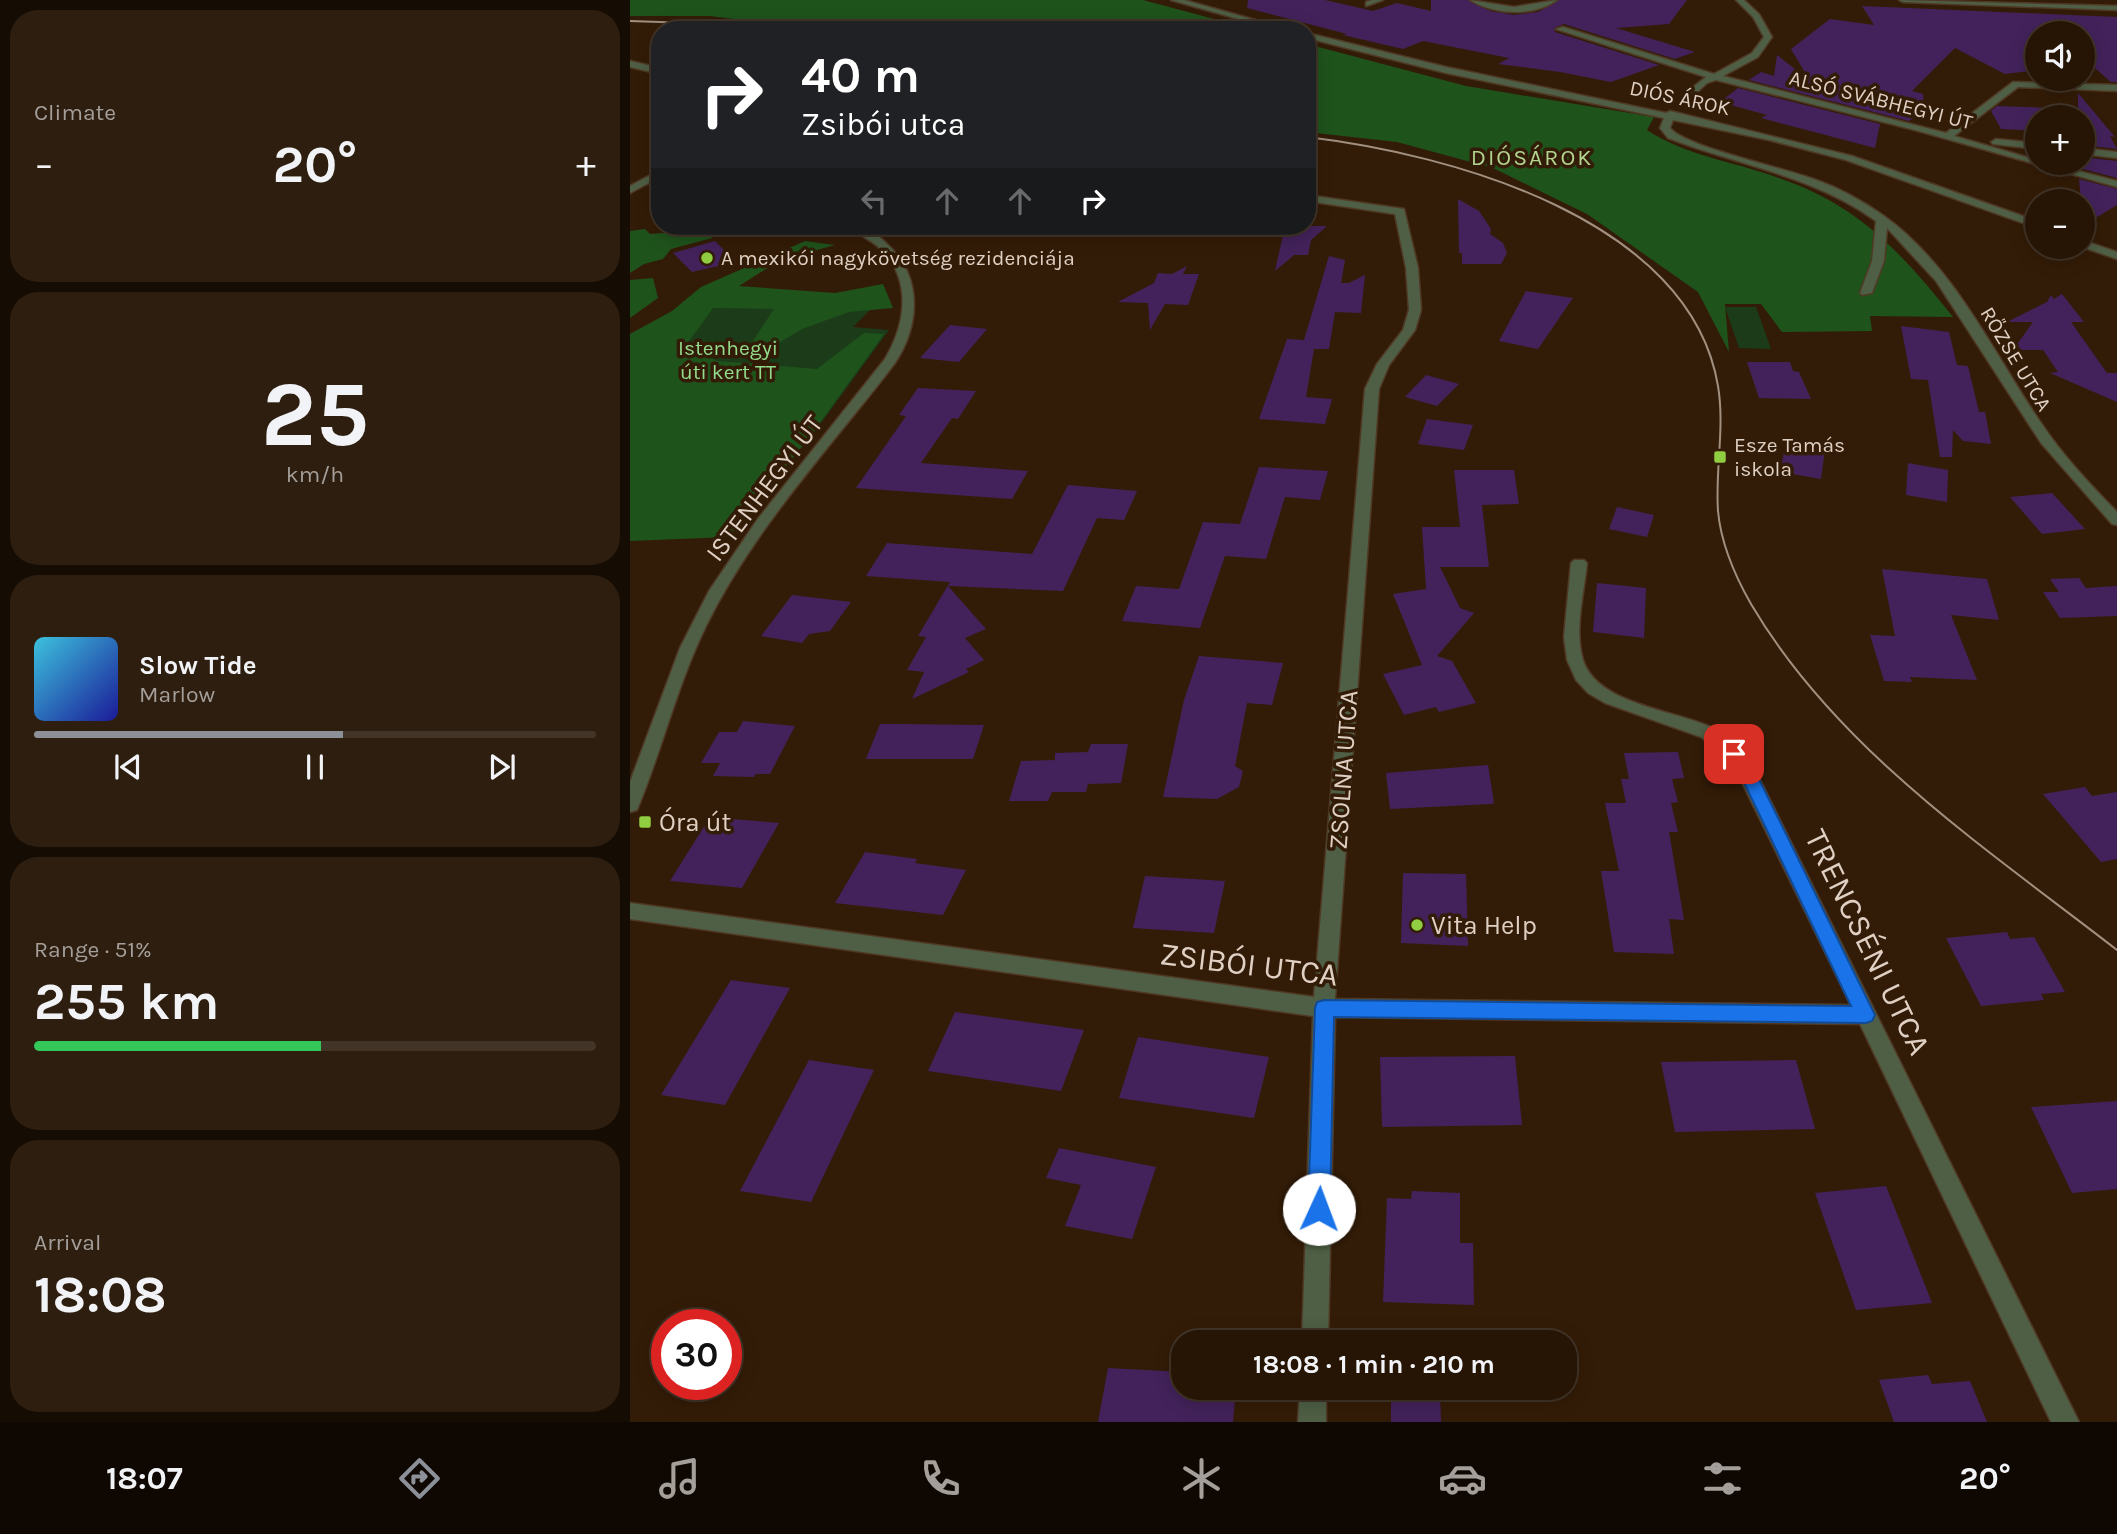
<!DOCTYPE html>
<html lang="en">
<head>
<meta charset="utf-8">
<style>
	body { margin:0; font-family:Karla,sans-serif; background:#2e1e0f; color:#f1f3f6; height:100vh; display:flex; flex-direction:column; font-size:26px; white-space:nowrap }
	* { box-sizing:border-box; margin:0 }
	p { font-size:23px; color:#a49f9a }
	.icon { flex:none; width:38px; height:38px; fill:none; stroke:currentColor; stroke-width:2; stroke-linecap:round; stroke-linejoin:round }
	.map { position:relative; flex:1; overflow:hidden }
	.panel { display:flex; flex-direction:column; gap:10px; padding:10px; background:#150c03; width:630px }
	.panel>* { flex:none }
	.hud { position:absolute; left:21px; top:21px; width:665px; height:214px; border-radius:28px; box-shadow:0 4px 18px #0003,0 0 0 2px #423427; background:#202124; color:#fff; overflow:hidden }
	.fabs { position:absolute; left:1395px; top:21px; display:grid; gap:14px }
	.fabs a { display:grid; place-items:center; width:70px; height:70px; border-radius:50%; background:#261505; box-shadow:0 4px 18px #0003,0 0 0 2px #423427; font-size:35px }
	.speed { position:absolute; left:21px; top:1309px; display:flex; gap:14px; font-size:35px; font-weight:700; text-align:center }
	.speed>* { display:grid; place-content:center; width:91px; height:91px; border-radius:50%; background:#261505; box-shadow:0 4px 18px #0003,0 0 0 2px #423427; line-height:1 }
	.speed .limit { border:10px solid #d22; background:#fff; color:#111 }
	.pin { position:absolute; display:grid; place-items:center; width:60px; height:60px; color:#fff; margin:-30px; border-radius:14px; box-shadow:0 4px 10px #0006 }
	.me { position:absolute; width:77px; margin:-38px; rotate:2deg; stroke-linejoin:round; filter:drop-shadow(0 0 5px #0008) }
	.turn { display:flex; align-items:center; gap:24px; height:147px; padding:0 35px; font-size:32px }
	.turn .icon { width:91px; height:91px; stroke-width:2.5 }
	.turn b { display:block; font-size:49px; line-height:60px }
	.lanes { display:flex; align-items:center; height:66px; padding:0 35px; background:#0003; justify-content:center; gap:35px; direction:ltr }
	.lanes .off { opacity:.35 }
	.big { font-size:52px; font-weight:700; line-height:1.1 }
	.panel .widget { flex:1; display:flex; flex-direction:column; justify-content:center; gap:10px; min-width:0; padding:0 24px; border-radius:28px; background:#2e1e0f }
	.panel .dial { align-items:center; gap:0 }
	.dial b { font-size:91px; line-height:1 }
	.song { display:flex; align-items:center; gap:21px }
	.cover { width:84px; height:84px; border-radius:10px; background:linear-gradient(135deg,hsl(190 70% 55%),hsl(240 70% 35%)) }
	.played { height:7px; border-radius:4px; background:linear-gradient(90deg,#8c9099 55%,#423427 55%) }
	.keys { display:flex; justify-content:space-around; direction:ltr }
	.heat { display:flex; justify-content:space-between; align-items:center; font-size:38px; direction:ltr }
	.charge { height:10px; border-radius:5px; background:linear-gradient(90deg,#34c759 51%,#423427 0) }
	.trip { position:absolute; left:541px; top:1330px; width:406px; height:70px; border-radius:28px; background:#261505; box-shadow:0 4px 18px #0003,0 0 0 2px #423427; font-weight:700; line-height:70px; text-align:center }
	.dock { display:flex; height:112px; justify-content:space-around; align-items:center; background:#0f0802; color:#a49f9a }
	.dock .icon { width:49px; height:49px }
	.dock .selected { color:#8c9099 }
	.dock b { font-size:32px; color:#f1f3f6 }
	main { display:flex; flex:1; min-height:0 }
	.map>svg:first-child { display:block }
</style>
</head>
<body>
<main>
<section class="panel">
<div class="widget"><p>Climate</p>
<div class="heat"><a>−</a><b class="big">20°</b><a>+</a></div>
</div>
<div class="widget dial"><b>25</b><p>km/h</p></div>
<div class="widget">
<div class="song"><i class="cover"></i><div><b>Slow Tide</b><p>Marlow</p></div></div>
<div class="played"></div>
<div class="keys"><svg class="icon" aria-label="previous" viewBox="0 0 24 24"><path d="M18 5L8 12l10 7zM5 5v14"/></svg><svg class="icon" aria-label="pause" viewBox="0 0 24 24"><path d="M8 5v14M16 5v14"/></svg><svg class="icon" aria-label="next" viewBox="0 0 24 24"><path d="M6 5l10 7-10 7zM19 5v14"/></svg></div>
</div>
<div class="widget"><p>Range · 51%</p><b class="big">255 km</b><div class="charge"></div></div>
<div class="widget"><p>Arrival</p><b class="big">18:08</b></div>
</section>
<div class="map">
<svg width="1487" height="1422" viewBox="0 0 1487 1422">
	<rect width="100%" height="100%" fill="#331c07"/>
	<!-- green -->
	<g fill="#1c3c19">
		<path d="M78,292l162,18 -17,17 36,3 -76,104 -183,-18z"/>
		<path d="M1095,307h31l15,42 -32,-1z"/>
	</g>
	<!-- forest -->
	<g fill="#1f531c">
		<path d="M0,0h513l112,30h-437l-108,-14h-80z"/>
		<path d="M677,44l159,42 188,31 -7,13c39,26 85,31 129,47 82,27 125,75 177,140l-83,-1 2,15 -90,1 -21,-28h-36l4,48 -31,-60 -111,-78 -94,-46 -96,-26 -90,-10z"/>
		<path d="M65,226h24l-7,12 -41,11 -8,10 -19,5 -14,9v-42l15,-2 5,5 27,-2z"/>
		<path d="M175,241l30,4 -55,15 -41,26 96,7 48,-9 10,24 -44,4 -47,17 -25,15 -28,3 25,-38 -61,-1 -29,40 34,13 99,8 47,-36 20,1 -75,104 -80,99 -99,4v-207l42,-23 29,-24z"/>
		<path d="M23,278l5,20 -28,20v-38z"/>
	</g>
	<!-- building -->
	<g fill="#43225b">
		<path d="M618,0h77l48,11 24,-8 34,8v-11h37l22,11 24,4 24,-3 21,-12h128l-18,24 -53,4 79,24 -20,7 -111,-35 -10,4 1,4 104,33 -48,17 -51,-10 -62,-8 11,-6 -86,-17 -20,8 -60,-14 4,-1 -100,-26z"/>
		<path d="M1232,6l255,11v65h-6l-22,-19 -7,1v-31h-45v37l-32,4 -50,-26 -43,43 11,3 1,16 -15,11 -160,-41 12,-8 13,4 3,-21 33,26 -19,-32 39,-30 44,6z"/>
		<path d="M1108,88l142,36 -5,24 -114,-30 6,-3 -47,-13z"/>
		<path d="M1448,93l37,44 -5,-1 7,13 -35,-4v-28h-45v14l-36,-2 -10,-18 6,-5 81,3z"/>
		<path d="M1452,157l35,4v17l-38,-10z"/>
		<path d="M1449,179l38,10v16l-20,12 -15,-4z"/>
		<path d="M828,199l21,12 12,18 -1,5 13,9 4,10 -6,11h-39v-11h-3z"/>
		<path d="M655,226h42l-16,14 -3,15h-14l-19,16z"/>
		<path d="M85,241l21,21 -44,10 -19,-19z"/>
		<path d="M699,256l16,4 -4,23h8l16,-8 -4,38 -26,-1 -6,37h-15l-8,48 26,2 -7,25 -66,-5 28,-80 17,1z"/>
		<path d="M557,266l-4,8h16l-11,31 -23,-1 -15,26 -2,-27 -30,-1 36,-19 4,-10 14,1z"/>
		<path d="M896,291l47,7 -35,51 -39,-8z"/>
		<path d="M1432,294l22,28h-13l36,51h10v29l-67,-29 8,-1 -15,-22h-30l20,-28h-26l40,-20 4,-7 3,4z"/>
		<path d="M320,325l37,4 -28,33 -39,-4z"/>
		<path d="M1271,326l48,6 8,33 11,1 11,46h6l6,32 -28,-3 -10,-11 -1,27h-12l-12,-77 -17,-1z"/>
		<path d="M1117,362h43l3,9 6,1 12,27 -52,-1z"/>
		<path d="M796,375l33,9 -22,22 -32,-9z"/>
		<path d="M288,388l58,3 -18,28 -6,-1 -31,45 107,8 -16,28 -156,-11 50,-72 -7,-1z"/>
		<path d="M797,419l46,6 -9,25 -46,-6z"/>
		<path d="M1156,442l39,7 -4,30 -41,-7z"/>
		<path d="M1278,463l40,7 -1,32 -41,-7z"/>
		<path d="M629,467l69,4 -8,29 -35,-3 -19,62 -41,-3 -25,72 -78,-7 14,-35 43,3 24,-67 37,2z"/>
		<path d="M824,470h60l5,34 -37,1 7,62h-49l20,41 14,5 -37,43 15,5 24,42 -37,9 -3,-5 -32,8 -21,-41 39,-9 -29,-71 33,-5 -4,-62h38z"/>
		<path d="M438,485l69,6 -13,29 -27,-2 -34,73 -115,-5 38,43 -21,9 19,22 -18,9 3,3 -57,27 12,-27 -17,-2 19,-33 -8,-1 32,-54 -84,-6 21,-33 145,11z"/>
		<path d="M1422,493l33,36 -43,5 -32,-37z"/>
		<path d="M987,507l37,8 -7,22 -38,-8z"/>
		<path d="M1252,569l105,10 12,41 -48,-5 26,65 -67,-3 2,5 -28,-1 -14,-46 25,1z"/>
		<path d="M1449,578l7,10 31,-2v30l-57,2 -17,-26h16l-9,-13z"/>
		<path d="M967,583l49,5 -2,50 -51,-6z"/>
		<path d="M162,595l59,7 -21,29 -21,3 -7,9 -41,-7z"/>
		<path d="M569,656l84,7 -11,42 -25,-2 -12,63 8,5 -4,16 -22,12 -54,-2 21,-97z"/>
		<path d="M113,721l52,5 -25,48h-14l-2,3 -41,-1 7,-13h-19l18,-31h18z"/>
		<path d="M250,724h20l84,1 -11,34h-107z"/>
		<path d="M461,744h37l-7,39 -33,1 -2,8h-34l-4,9h-39l12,-40 34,-1v-7l33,-1z"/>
		<path d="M1048,752l6,26 -12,1 6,23 -7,1 7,29h-9l15,88 -15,-1 5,35 -60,-2 -13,-81h18l-14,-68h21l-5,-24h8l-5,-26z"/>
		<path d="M858,765l6,38 -3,1 -101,5 -4,-36z"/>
		<path d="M1455,787l7,9 25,-4v67l-16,3 -58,-68z"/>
		<path d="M80,817l69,6 -37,65 -72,-7z"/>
		<path d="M235,852l52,7 -2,4 51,7 -23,45 -108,-12z"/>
		<path d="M773,873l63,1 2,72 -67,-3z"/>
		<path d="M515,876l80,5 -11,52 -81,-5z"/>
		<path d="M1377,932l3,7 24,-2 31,55 -24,2 3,6 -63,6 -35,-68z"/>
		<path d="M101,980l59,8 -65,117 -64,-10z"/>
		<path d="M325,1012l129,18 -23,61 -133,-20z"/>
		<path d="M508,1037l131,20 -15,61 -135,-20z"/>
		<path d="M885,1056l7,69 -140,2 -2,-70z"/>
		<path d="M179,1060l65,10 -63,132 -71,-11z"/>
		<path d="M1166,1060l19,69 -140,3 -14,-70z"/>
		<path d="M1487,1101v88l-45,4 -41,-86z"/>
		<path d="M429,1148l97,19 -24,72 -67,-13 16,-41 -35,-7z"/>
		<path d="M1256,1186l46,117 -76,7 -41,-117z"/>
		<path d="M782,1191l48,2v50h13l1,62 -91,-3 4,-104 24,1z"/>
		<path d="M478,1368l75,4v16h53l-3,34h-135z"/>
		<path d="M1298,1375l4,9 38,-3 17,41h-93l-15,-42z"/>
		<path d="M761,1388h39v5h10l1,29h-50z"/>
	</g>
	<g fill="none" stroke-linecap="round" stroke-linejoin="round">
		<!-- minor casing -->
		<g stroke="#4f3925" stroke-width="3">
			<g id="minor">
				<path d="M541,0h13l107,30h-14z"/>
				<path d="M742,0h11l-17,6v-4z"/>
				<path d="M840,0l44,7 43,-7c-23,17 -63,15 -87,0z"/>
				<path d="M1106,0h8l15,14 13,23 -14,20 -35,19 223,57 67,-51 104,3v6l-99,-4 -64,49 83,24v3h11l69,18v6l-202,-57 -199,-50 -9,3 -14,13h-6v-4l19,-15 -150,-48 7,-2 151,47 38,-21 12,-16 -11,-20z"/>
				<path d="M1269,0l218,6v4l-214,-8z"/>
				<path d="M677,33l139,34 220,46 4,-2 182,45 185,65v7l-191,-68 -77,-20 -96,-20 -3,8c14,19 120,41 149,53 24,9 45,21 65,35 71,51 109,137 157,207 22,33 49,61 76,89v13l-5,-1 -71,-81 -105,-162 -49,-53 -3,33 -12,32 -10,2 -2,-2 12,-32 4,-40c-62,-45 -138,-56 -208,-83l-8,-10 4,-10 -218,-45 -139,-35z"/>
				<path d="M1366,139l41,4v6l-44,-5 -2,-2z"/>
				<path d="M1452,148l35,4v6l-35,-4z"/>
				<path d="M30,170v7l-30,16v-7z"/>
				<path d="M677,195l97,14 14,59 3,42 -6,20 -26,35 -10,24 -44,610 516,6 -116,-237 -18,-19 -16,-12 -96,-34 -17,-10 -12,-13 -9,-20 -3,-23 7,-74 3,-3h10l3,3c-3,30 -13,67 -4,97 14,45 93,50 130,68 16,8 28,23 39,36l327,658h-28l-191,-398 -525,-7 -7,325h-26l11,-326 -683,-97v-16l684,94 51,-608 12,-25 26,-34 6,-20 -3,-42 -11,-54 -88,-13z"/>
				<path d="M1452,240l35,12v7l-35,-12z"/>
				<path d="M670,1388h26v34h-28z"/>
			</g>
		</g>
		<!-- tertiary casing -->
		<g stroke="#4f3925" stroke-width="3">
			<g id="tertiary">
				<path d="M0,61l30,7v6l-30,-7z"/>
				<path d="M220,226c16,0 26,7 37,18 36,33 33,81 8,119 -65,85 -141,165 -189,263 -28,57 -43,120 -67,179l-2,5 -7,2v-30l50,-134 29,-57 48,-71 128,-161c20,-34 27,-75 -1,-107 -10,-11 -25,-16 -34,-26z"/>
			</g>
		</g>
		<!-- minor -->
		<use href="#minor" fill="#4f5f45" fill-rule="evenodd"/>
		<!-- tertiary -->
		<use href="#tertiary" fill="#4f5f45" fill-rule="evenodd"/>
		<!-- tram -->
		<g stroke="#a18f7f" stroke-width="2">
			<path d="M0,21l89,3 54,6"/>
			<path d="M677,137c144,17 383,82 411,249 7,42 -3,84 0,125 3,33 17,65 33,93 86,146 236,245 366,346"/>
		</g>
	</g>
	<!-- route -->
	<path fill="#1a73e8" stroke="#114b97" stroke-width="2" d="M1104,749l6,1 14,19 121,246 -3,6 -6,2 -532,-6 -4,192 -4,7 -7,3 -8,-3 -3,-7 7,-201 2,-6 7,-2 527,6 -112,-234 -13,-18z"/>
	<!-- markers -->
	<g fill="#90cd41" stroke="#331c07" stroke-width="2.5">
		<circle cx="77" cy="258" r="7"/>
		<rect x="1083" y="450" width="14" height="14" rx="3.5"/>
		<rect x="8" y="815" width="14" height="14" rx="3.5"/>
		<circle cx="787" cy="925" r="7"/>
	</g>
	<g text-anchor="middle" stroke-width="7" stroke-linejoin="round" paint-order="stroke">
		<!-- far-street labels -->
		<g font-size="21" fill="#dfd0c3" stroke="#331c07">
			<text transform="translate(1050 98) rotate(12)" y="7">DIÓS ÁROK</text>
			<text transform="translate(1251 100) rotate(14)" y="7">ALSÓ SVÁBHEGYI ÚT</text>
			<text transform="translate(1386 359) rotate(59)" y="7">RŐZSE UTCA</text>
		</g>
		<!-- far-poi labels -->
		<g font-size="21" fill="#dfd0c3" stroke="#331c07" text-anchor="start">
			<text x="91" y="265">A mexikói nagykövetség rezidenciája</text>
			<text x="1104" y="452">Esze Tamás<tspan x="1104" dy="24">iskola</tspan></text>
		</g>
		<!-- far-park labels -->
		<g font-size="21" fill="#93dc8c" stroke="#331c07">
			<text x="98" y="355">Istenhegyi<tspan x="98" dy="24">úti kert TT</tspan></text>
		</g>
		<!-- far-neighbourhood labels -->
		<g font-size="23" letter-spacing="2" fill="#b1d48f" stroke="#331c07">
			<text x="902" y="165">DIÓSÁROK</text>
		</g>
		<!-- street labels -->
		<g font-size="26" fill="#dfd0c3" stroke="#331c07">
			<text transform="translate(134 488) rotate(-53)" y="9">ISTENHEGYI ÚT</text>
			<text transform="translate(713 770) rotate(-86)" y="9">ZSOLNA UTCA</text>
		</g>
		<!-- poi labels -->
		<g font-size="26" fill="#dfd0c3" stroke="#331c07" text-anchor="start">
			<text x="29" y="831">Óra út</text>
			<text x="801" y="934">Vita Help</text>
		</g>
		<!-- near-street labels -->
		<g font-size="32" fill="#dfd0c3" stroke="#331c07">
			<text transform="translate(1238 942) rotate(64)" y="11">TRENCSÉNI UTCA</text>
			<text transform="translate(619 964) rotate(7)" y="11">ZSIBÓI UTCA</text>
		</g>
	</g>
</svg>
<div class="fabs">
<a><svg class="icon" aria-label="sound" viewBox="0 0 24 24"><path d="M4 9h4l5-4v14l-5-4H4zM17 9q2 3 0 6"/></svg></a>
<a>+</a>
<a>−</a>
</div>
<div class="speed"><div class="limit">30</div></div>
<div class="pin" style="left:1104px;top:754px;background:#d93025"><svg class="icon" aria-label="arrive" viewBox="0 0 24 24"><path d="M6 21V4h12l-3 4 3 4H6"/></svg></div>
<svg class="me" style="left:689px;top:1209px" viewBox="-20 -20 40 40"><circle r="19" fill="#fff"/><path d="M0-13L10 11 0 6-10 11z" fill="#1a73e8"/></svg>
<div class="trip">18:08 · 1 min · 210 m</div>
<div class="hud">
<div class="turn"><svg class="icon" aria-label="right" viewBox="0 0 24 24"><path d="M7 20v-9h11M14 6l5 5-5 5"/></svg><div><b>40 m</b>Zsibói utca</div></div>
<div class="lanes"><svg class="icon off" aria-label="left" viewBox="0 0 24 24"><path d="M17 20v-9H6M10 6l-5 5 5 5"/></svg><svg class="icon off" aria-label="ahead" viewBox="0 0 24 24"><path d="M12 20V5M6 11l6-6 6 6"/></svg><svg class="icon off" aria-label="ahead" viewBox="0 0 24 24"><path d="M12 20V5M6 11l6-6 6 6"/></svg><svg class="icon" aria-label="right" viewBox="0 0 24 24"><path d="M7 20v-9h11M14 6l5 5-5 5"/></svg></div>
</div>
</div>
</main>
<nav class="dock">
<b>18:07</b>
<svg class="icon selected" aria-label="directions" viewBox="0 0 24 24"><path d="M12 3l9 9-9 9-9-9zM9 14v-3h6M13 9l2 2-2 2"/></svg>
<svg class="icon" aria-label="music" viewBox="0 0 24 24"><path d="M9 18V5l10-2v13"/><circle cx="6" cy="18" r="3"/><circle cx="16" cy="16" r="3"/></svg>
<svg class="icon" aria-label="phone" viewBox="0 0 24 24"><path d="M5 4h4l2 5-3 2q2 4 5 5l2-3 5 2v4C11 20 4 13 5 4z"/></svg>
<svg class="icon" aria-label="climate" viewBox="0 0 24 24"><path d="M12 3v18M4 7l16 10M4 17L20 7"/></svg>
<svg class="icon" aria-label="car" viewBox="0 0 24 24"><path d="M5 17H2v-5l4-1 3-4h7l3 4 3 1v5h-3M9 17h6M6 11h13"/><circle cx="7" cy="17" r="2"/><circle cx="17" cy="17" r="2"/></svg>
<svg class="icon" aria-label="filters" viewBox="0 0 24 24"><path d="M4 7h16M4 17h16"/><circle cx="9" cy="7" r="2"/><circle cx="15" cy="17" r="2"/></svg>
<b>20°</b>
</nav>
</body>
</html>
